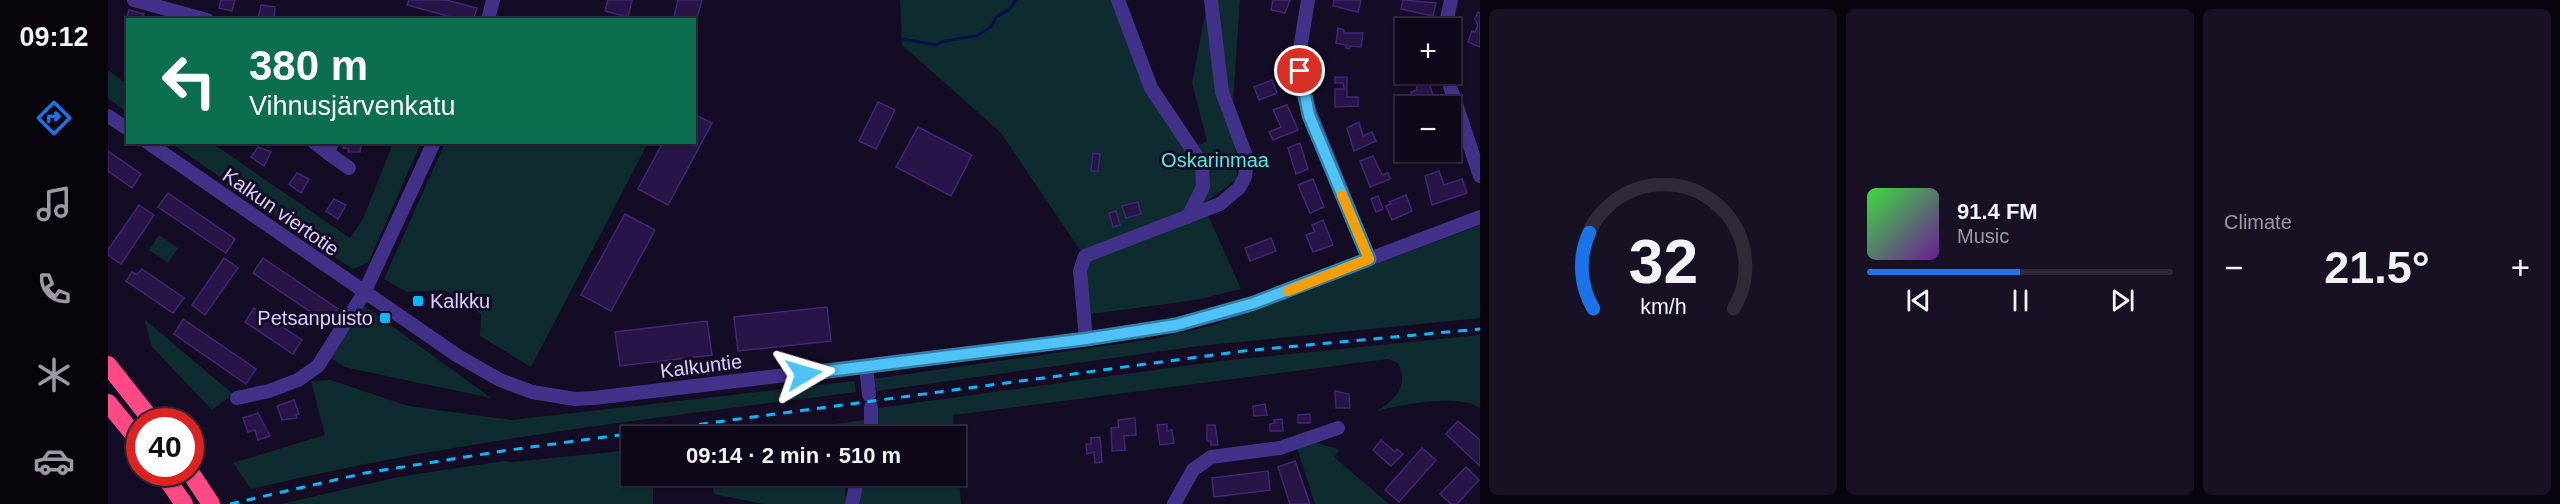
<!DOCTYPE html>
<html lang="en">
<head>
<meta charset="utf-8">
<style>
	body { margin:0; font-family:Arial,sans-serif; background:#181124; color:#f1f3f6; height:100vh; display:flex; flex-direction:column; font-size:22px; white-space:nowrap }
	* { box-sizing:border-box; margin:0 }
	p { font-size:20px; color:#9b9aa3 }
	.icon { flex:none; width:33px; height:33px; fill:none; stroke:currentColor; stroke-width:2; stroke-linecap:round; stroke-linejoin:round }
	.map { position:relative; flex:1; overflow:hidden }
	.panel { display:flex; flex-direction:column; gap:9px; padding:9px; background:#08040f; width:1080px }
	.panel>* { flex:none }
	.hud { position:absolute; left:18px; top:18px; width:570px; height:126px; border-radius:0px; box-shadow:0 2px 4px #0004,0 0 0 2px #2f293a; background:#0b6e4f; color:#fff; overflow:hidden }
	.fabs { position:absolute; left:1287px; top:18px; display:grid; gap:12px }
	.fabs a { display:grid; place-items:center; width:66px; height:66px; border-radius:0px; background:#0f081b; box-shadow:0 2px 4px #0004,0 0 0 2px #2f293a; font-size:30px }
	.speed { position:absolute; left:18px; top:408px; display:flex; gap:12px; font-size:30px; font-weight:700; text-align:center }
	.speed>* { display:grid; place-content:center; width:78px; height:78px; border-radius:50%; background:#0f081b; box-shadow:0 2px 4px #0004,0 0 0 2px #2f293a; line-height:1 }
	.speed .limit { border:9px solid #d22; background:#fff; color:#111 }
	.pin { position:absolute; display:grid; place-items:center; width:51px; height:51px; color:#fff; margin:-26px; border:3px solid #fff; border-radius:50%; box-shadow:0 2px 6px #0007 }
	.me { position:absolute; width:66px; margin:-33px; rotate:83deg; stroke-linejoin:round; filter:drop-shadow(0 0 4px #0008) }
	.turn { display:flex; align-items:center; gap:21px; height:126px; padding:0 24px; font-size:27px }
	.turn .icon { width:78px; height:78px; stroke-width:2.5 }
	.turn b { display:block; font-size:42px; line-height:51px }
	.big { font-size:45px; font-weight:700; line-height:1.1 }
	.panel .card { flex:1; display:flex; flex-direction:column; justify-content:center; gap:9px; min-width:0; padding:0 21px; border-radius:9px; background:#181124 }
	.panel .dial { align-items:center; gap:0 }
	.dial svg { height:156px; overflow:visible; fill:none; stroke:#2f293a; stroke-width:7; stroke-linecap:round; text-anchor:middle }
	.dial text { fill:#f1f3f6; stroke:none }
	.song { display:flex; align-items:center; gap:18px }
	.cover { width:72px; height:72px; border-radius:9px; background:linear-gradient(135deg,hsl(120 70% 55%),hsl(280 70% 35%)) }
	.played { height:6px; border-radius:3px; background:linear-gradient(90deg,#1a73e8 50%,#2f293a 50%) }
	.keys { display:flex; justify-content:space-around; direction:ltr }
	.heat { display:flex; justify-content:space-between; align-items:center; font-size:33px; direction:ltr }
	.panel .tiles { flex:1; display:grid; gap:9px; grid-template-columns:repeat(3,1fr) }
	.trip { position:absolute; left:513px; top:426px; width:345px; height:60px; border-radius:0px; background:#0f081b; box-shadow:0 2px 4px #0004,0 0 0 2px #2f293a; font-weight:700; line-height:60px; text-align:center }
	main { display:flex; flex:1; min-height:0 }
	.menu { display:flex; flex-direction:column; width:108px; justify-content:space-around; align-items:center; background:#06030b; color:#9b9aa3 }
	.menu .icon { width:42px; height:42px }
	.menu .current { color:#1a73e8 }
	.menu b { font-size:27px; color:#f1f3f6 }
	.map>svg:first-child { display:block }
</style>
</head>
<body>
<main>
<nav class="menu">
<b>09:12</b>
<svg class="icon current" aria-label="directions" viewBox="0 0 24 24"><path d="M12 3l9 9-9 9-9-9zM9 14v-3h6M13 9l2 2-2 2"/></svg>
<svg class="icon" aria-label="music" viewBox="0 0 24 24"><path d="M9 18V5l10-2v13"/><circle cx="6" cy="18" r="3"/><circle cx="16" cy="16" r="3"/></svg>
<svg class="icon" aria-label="phone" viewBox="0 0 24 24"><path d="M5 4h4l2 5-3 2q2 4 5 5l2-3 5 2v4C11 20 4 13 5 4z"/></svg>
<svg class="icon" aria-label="climate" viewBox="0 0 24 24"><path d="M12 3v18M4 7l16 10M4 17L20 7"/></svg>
<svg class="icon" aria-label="car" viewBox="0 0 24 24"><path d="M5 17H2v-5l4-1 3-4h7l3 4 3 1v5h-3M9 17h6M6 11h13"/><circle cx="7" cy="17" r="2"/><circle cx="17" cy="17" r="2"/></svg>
</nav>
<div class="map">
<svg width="1372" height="504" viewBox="0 0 1372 504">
	<rect width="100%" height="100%" fill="#140b24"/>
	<!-- green -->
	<g fill="#0e2b2f">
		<path d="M792,0h214l35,89 42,60 16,-8 -15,-58 16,-83h32l-7,103 4,76 -34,25 38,85 -45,11 -105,14 -7,-46 2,-9 -85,-126 -99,-88z"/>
		<path d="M0,70l19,14v28l-19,-14z"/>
		<path d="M63,143h41l138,95 13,-19 30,-76h28l-53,120 -16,6z"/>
		<path d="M337,143h203l-117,224 -51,-31 1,-22 -36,-24 -38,2 -23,-13z"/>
		<path d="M1372,225v93l-281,28 -322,45 -5,-12 282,-40 56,-13z"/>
		<path d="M51,235l19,13 -10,15 -19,-13z"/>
		<path d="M255,305l128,93 -147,-31 -13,-9z"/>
		<path d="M36,319l89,75 -21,16 -60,-63z"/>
		<path d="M1372,335v73c-19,-15 -81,-3 -103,3 19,-12 32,-25 21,-48l-10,-4 -435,56 2,21h-77l-1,-28 343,-47z"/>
		<path d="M223,380l77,26 103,14 343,-39 2,11c-202,26 -406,49 -605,97l-18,-26 92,-28 -14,-54z"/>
		<path d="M757,420l-2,16h-123z"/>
		<path d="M1204,442l24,6 3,3 -5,6 55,47h-74l-18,-56z"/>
		<path d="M848,445l5,59h-103l6,-28h92z"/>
		<path d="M523,450l1,26h21v28h-372l117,-27 106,-16 9,1z"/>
		<path d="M603,476h139l-5,11v17h-82l-49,-10z"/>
	</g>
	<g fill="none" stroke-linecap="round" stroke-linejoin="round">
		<!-- stream -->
		<path stroke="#041245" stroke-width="3" d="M795,39l33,6 8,-4 32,-5 16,-10 4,-9 14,-8 6,-9"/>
	</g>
	<!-- building -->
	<g fill="#271547" stroke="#412576" stroke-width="1.5">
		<path d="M113,0h14l-3,11 -13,-3z"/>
		<path d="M301,0h37l31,8 -4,12h-11l-55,-15z"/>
		<path d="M500,0h24l-4,17 -23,-6z"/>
		<path d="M570,0h24l-8,29v-9h-21z"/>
		<path d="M1165,0h17l-5,13 -14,-3z"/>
		<path d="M1226,0h27l-3,12 -25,-6z"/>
		<path d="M1295,0l33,3 -3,13 -32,-7z"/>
		<path d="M153,5l14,2 -1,13 -16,-1z"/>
		<path d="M21,10l15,4 -2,6h-14v3h-3z"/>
		<path d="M1370,12l2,1v34l-12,-5 4,-11 3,1 3,-7 -3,-6z"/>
		<path d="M1230,28l6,2v3h19l-2,14 -11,-1 -1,3 -3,-1v-3l-10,-2z"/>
		<path d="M1322,76l2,6 -3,1 7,21 -14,2 -2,-6 -5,2 -4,-10 6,-2 -1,-9z"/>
		<path d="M1227,77h12v20h11v9l-23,1v-18h9l-1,-6h-8z"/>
		<path d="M1164,80l5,13 -18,7 -5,-13z"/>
		<path d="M770,102l17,8 -19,39 -17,-8z"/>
		<path d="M1179,105l11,25 -25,10 -4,-8 12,-5 -8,-17z"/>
		<path d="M586,114l18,9 -44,82 -30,-16 25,-47h31z"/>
		<path d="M1251,122l4,14 9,-4 4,9 -22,10 -7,-23z"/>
		<path d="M810,127l54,28 -21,41 -55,-29z"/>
		<path d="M237,142h17l-2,10h-12l1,-3 -6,-1z"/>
		<path d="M1192,143l8,26 -12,5 -8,-26z"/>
		<path d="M150,147l13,5 -7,14 -13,-9z"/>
		<path d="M0,151l33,23 -9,14 -24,-17z"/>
		<path d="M985,153l7,1 -2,17h-7z"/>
		<path d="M1265,156l9,19 6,-2 2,6 -20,8 -10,-26z"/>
		<path d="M1331,171l5,14 18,-6 5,14 -35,12 -7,-29z"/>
		<path d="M189,173l12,6 -8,14 -12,-9z"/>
		<path d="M1205,179l11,28 -14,6 -12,-28z"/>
		<path d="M60,193l67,46 -9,14 -68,-46z"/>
		<path d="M1298,195l6,16 -20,9 -6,-14 5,-2 -2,-2z"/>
		<path d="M1270,196l5,13 -7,3 -5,-13z"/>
		<path d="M226,199l12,6 -8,14 -12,-8z"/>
		<path d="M1030,202l3,12 -15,4 -4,-12z"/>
		<path d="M31,205l15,10 -33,49 -13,-9v-5z"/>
		<path d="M1008,211l4,14 -7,2 -4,-14z"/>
		<path d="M517,214l30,16 -44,81 -30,-16z"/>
		<path d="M1215,220l10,25 -20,7 -7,-17 9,-3 -3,-7z"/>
		<path d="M1163,238l5,13 -26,10 -5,-13z"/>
		<path d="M116,258l14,10 -33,47 -13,-10z"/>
		<path d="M155,258l75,51 -11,14 -74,-50z"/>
		<path d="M34,269l42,29 -11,15 -47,-32 6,-9 5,3z"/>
		<path d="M719,307l4,34 -93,10 -4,-34z"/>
		<path d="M146,308l48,32 -9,14 -48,-32z"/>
		<path d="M75,319l73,50 -10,15 -72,-50z"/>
		<path d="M599,321l5,34 -92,11 -5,-34z"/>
		<path d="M1227,391l14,3 1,14h-14z"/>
		<path d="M186,400l5,14 -3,1 1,3 -15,2 -5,-14z"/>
		<path d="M1157,404l2,11 -13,1 -1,-10z"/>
		<path d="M150,413l12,23 -12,4 -3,-10 -7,2 -5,-14z"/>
		<path d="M1202,414v9h-12v-8z"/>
		<path d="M1027,418l1,17 -12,1 1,14 -13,1 -1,-23 8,-1 -1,-7z"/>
		<path d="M1174,419l1,12h-13v-7l5,-1 -1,-3z"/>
		<path d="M1350,421l22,19v26l-34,-32z"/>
		<path d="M1059,424v7l5,-1 2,13 -14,2 -3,-20z"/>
		<path d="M1099,425h8l3,20h-7v-4h-4z"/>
		<path d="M992,437l2,25 -7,1 -1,-11 -7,2 -1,-10h5v-6z"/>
		<path d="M1273,440l14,12 2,-3 6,5 -12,12 -18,-16z"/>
		<path d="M1314,448l14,12 -37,42 -14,-12z"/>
		<path d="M1187,461l15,43h-20l-12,-37z"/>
		<path d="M1358,467l13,13 -22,24h-6l-11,-10z"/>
		<path d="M1160,471l2,19 -56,7 -2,-19z"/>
	</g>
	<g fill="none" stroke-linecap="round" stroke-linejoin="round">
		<!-- minor -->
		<g stroke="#423189" stroke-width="14">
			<path d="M26,0l73,20"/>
			<path d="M1010,0l33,88 51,76 1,23 -15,30"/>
			<path d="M1200,0l-8,49 2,43 67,167"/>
			<path d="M380,20l5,-20"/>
			<path d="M1337,28l6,-28"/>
			<path d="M1338,74l34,102"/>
			<path d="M0,116l20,13"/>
			<path d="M39,142l311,214 42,24 32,12 43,7 19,-1 492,-59 90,-14 59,-15 245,-93"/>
			<path d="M206,142l14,11 4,-11"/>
			<path d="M220,153l21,15"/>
			<path d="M978,339l-6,-68 5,-15 135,-52 19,-16 6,-11 2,-18 -25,-67 -11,-92"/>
			<path d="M758,367l3,28"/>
			<path d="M129,398l32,-7 29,-11 20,-14 46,-73 70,-151"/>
			<path d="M763,436v-29"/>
			<path d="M744,504l6,-28"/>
			<path d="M1066,504l19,-34 18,-13 69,-9 58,-20"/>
		</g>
		<!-- highway -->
		<g stroke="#ff4a85" stroke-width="18">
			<path d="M0,365l45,57"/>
			<path d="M0,403l32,39"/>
			<path d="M54,472l22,32"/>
			<path d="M82,472l21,32"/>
		</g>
		<!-- rail -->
		<path stroke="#00bbfa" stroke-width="3" stroke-dasharray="9 8" stroke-linecap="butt" d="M122,504l135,-31 144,-23 734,-99 237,-22"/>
	</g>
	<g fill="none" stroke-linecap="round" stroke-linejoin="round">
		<!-- route casing -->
		<g stroke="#337fa1" stroke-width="15">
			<path id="route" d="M696,374l282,-35 90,-14 78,-22 115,-44 -60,-144 -9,-44"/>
		</g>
		<!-- route -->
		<use href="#route" stroke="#4fc3f7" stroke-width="10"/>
		<!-- slow -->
		<path stroke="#f59e0b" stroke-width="10" d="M1180,291l81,-32 -27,-64"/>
	</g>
	<!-- markers -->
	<g fill="#00bbfa" stroke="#140b24" stroke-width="2">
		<rect x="304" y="295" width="12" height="12" rx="3"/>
		<rect x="271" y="312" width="12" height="12" rx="3"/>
	</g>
	<g text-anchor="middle" stroke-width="6" stroke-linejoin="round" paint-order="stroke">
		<!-- park labels -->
		<g font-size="20" fill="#4eecdd" stroke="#140b24">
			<text x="1107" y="167">Oskarinmaa</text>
		</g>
		<!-- street labels -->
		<g font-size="20" fill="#dccfff" stroke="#140b24">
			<text transform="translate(173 212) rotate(35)" y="7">Kalkun viertotie</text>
			<text transform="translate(593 366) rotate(-7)" y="7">Kalkuntie</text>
		</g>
		<!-- poi labels -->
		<g font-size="20" fill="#dccfff" stroke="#140b24" text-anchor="start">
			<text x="322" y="308">Kalkku</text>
			<text x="265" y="325" text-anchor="end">Petsanpuisto</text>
		</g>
	</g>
</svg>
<div class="fabs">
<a>+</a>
<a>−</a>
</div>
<div class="speed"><div class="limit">40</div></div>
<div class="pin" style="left:1192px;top:71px;background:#d93025"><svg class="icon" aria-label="arrive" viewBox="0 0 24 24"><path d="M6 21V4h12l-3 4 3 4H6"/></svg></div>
<svg class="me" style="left:696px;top:374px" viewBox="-20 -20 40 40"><path d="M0-17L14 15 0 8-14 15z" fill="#4fc3f7" stroke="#fff" stroke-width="4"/></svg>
<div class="trip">09:14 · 2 min · 510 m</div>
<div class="hud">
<div class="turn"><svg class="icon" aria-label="left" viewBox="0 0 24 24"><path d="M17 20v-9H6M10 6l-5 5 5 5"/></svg><div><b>380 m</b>Vihnusjärvenkatu</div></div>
</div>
</div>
<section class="panel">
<div class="tiles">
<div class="card dial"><svg viewBox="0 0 100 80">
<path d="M14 69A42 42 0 1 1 86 69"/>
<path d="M14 69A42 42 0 0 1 12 30" stroke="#1a73e8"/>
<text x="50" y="56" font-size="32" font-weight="700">32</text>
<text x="50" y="72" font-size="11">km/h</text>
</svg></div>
<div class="card">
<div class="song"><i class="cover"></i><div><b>91.4 FM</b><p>Music</p></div></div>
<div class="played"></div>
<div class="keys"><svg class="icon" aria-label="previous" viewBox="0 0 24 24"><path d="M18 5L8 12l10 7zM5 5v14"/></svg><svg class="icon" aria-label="pause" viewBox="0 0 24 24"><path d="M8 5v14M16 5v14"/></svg><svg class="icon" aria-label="next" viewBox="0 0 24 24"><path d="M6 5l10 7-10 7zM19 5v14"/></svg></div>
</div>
<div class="card"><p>Climate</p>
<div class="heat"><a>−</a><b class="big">21.5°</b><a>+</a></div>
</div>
</div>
</section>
</main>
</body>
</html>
